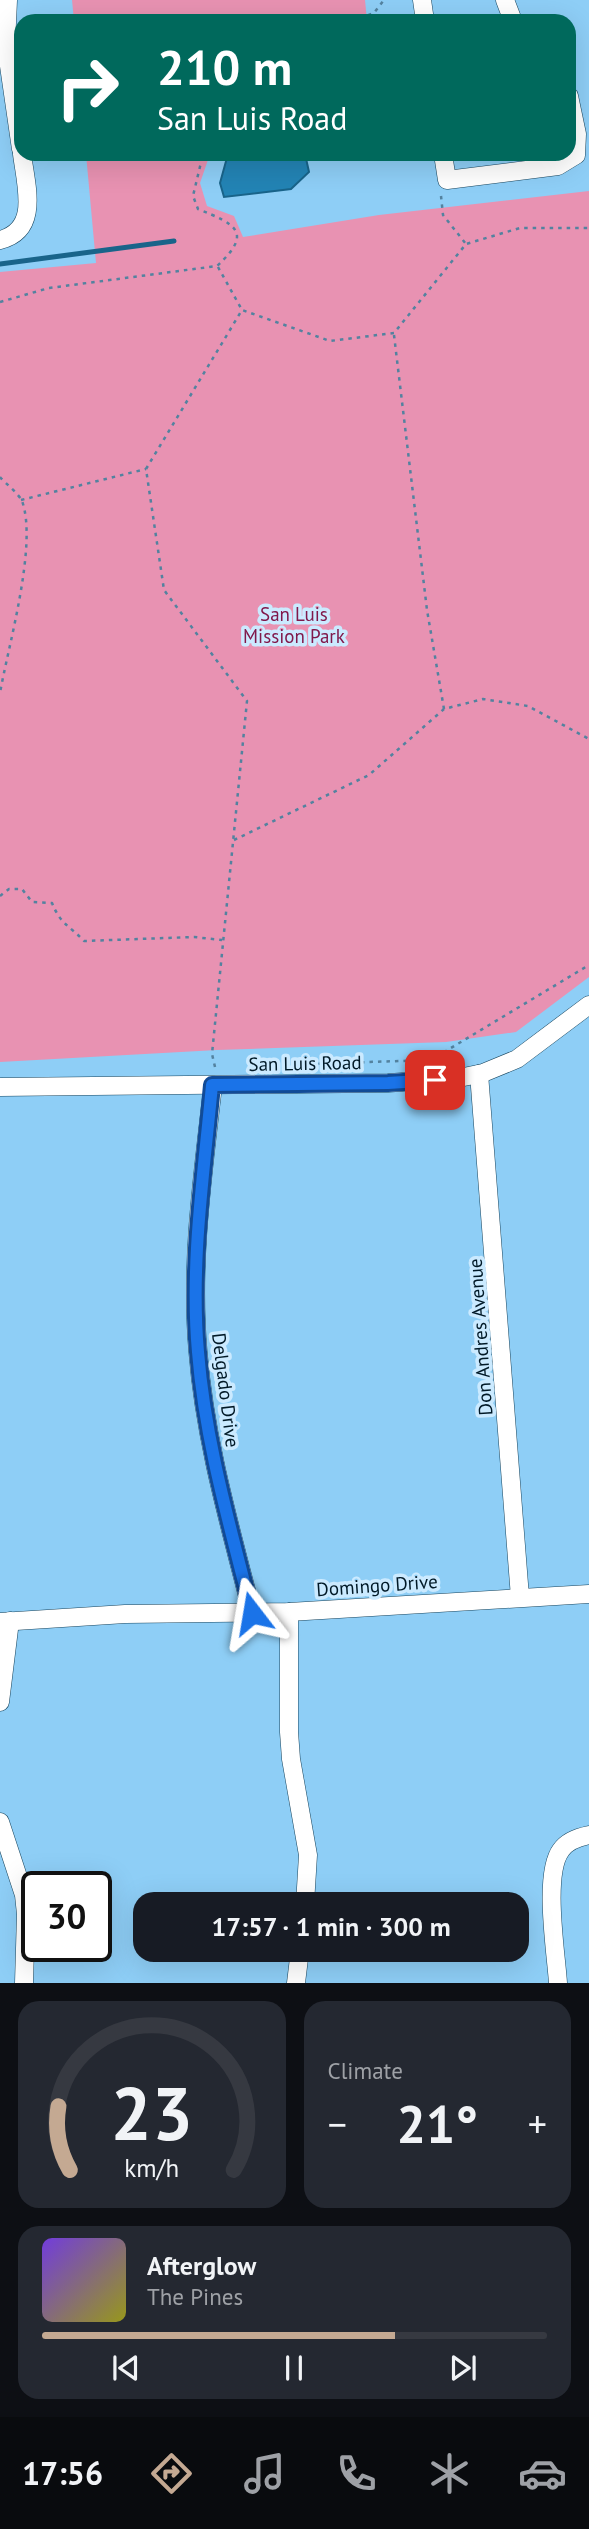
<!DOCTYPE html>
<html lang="en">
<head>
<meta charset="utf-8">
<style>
	body { margin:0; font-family:"PT Sans",sans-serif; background:#242831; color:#f1f3f6; height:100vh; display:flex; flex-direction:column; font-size:26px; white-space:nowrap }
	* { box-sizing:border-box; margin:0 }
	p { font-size:23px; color:#9ea1a6 }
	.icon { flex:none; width:38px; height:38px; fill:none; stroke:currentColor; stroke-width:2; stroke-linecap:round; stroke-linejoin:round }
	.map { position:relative; height:1983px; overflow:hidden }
	.sheet { display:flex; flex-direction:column; gap:18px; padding:18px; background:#0d0f14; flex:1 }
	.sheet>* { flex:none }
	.banner { position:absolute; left:14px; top:14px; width:562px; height:147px; border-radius:21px; box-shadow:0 7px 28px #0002; background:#00695c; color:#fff; overflow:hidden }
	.speed { position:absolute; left:21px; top:1871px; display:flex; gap:14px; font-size:35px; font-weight:700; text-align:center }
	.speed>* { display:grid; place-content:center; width:91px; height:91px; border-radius:50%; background:#171b24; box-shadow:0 7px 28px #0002; line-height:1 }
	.speed .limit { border:4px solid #111; border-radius:10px; background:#fff; color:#111 }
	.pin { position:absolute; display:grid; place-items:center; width:60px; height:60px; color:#fff; margin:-30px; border-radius:14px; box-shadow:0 4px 10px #0006 }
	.me { position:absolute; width:77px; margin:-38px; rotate:346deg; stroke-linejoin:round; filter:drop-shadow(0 0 5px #0008) }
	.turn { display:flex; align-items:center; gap:24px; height:147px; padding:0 28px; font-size:32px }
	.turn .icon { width:91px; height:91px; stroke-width:2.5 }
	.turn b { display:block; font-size:49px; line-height:60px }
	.big { font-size:52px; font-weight:700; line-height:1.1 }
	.sheet .tile { flex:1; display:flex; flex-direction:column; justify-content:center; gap:10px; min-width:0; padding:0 24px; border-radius:21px; background:#242831 }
	.sheet .dial { align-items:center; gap:0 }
	.dial svg { height:182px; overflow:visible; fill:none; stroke:#363941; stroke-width:7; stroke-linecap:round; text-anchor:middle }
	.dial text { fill:#f1f3f6; stroke:none }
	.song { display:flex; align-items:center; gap:21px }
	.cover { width:84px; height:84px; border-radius:10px; background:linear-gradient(135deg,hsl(260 70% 55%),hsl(60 70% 35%)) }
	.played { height:7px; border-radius:4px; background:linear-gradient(90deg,#c4a992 70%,#363941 70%) }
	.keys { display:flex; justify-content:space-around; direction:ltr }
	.heat { display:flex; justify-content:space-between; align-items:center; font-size:38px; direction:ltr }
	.sheet .tiles { flex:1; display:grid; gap:18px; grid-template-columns:1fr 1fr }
	.tile:last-child { grid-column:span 2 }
	.trip { position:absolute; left:133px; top:1892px; width:396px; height:70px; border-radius:21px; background:#171b24; box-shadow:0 7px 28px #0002; font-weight:700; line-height:70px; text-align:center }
	.tab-bar { display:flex; height:112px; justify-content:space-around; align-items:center; background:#090b0e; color:#9ea1a6 }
	.tab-bar .icon { width:49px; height:49px }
	.tab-bar .on { color:#c4a992 }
	.tab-bar b { font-size:32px; color:#f1f3f6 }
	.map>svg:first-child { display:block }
</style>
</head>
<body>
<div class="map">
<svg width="589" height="1983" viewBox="0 0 589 1983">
	<rect width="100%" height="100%" fill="#8ecef6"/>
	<!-- green -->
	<g fill="#e892b2">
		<path d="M72,0h293l2,21h-293z"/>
		<path d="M86,154h124l-10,29 7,23 27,10 9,21 136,-22 210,-24v786l-73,55 -70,10 -229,8 -217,12v-790l96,-9z"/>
	</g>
	<!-- water -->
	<path fill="#2384b5" stroke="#19648a" stroke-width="2" d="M228,154h77l4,18 -18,17 -67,8 -4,-14z"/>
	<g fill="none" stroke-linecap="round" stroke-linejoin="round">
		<!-- stream -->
		<path stroke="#19648a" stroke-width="5" d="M0,264l174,-23"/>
		<!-- minor casing -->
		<g stroke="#18455e" stroke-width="19">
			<g id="minor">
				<path d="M8,0l-2,45 15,104"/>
				<path d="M422,0l3,21"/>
				<path d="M505,0l8,21"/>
				<path d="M443,154l4,26 111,-14 18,-11 1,-21 -8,-38"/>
				<path d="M0,240c40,-10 26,-54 22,-86"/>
				<path d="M479,1074l41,523"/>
				<path d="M213,1085c-10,88 -23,177 -15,267 7,89 32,174 54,261"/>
				<path d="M0,1087l388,-4 71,-5 24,-5 34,-14 72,-54"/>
				<path d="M289,1612v120l2,27 17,96 -3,49"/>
				<path d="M0,1622l125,-8 164,-2 300,-18"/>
				<path d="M0,1702l10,-81"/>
				<path d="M0,1822l24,73 2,19 -2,69"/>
				<path d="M296,1983l4,-33"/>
				<path d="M558,1983c-2,-31 -15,-109 3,-133 6,-9 18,-13 28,-15"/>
			</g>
		</g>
		<!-- path -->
		<g stroke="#53829f" stroke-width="2.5" stroke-dasharray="3.5 5" stroke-linecap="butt">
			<path d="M352,21l22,-8 10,-13"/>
			<path d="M441,196l2,19 23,29"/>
			<path d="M218,267l24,43"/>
			<path d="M0,302l49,-14 168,-22c37,-34 18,-42 -19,-57l-5,-13 10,-42"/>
			<path d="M394,335l33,275 17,99"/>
			<path d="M0,477c6,7 18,16 22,24 16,43 -14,146 -22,192"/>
			<path d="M21,500l125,-31"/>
			<path d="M234,840l135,-65 75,-66 39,-10 45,7 61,33"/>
			<path d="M0,896l9,-7h13l10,13 20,1c9,22 17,22 32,38l110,-4 28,3"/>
			<path d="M276,1065l155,-5 158,-95"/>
			<path d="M215,1067l-3,-13 35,-353 -83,-111 -18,-121 96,-159 88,31 64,-8 72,-89 54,-16h69"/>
		</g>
		<!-- minor -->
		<use href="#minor" stroke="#fff" stroke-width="18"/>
	</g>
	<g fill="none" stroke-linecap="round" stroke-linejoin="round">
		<!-- route casing -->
		<g stroke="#114b97" stroke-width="18">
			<path id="route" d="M252,1613c-22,-87 -47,-172 -54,-261 -8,-89 6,-179 14,-267l176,-2 47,-3"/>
		</g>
		<!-- route -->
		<use href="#route" stroke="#1a73e8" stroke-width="12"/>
	</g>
	<g text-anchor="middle" stroke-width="7" stroke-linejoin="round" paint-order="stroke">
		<!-- park labels -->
		<g font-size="19" fill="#80184b" stroke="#cbeaff">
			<text x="294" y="621">San Luis<tspan x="294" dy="22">Mission Park</tspan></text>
		</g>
		<!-- street labels -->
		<g font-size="19" fill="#011927" stroke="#cbeaff">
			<text transform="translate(305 1063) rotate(-1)" y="7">San Luis Road</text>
			<text transform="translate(480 1337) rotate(-94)" y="7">Don Andres Avenue</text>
			<text transform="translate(226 1390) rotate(83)" y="7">Delgado Drive</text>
			<text transform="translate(377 1585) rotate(-4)" y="7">Domingo Drive</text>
		</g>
	</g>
</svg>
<div class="speed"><div class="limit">30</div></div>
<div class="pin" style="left:435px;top:1080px;background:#d93025"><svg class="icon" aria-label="arrive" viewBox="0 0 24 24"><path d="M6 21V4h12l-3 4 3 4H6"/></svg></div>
<svg class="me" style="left:252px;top:1613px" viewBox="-20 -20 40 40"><path d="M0-17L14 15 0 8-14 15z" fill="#1a73e8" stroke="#fff" stroke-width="4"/></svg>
<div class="trip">17:57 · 1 min · 300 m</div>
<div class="banner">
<div class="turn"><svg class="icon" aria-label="right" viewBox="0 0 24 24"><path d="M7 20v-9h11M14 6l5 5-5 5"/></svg><div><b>210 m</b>San Luis Road</div></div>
</div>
</div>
<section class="sheet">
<div class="tiles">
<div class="tile dial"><svg viewBox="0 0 100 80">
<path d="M14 69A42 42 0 1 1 86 69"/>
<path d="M14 69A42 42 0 0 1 9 41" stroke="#c4a992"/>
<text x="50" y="56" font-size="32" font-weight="700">23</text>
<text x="50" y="72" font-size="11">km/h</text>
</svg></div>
<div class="tile"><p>Climate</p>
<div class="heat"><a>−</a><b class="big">21°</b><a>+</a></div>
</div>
<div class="tile">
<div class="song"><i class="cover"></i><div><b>Afterglow</b><p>The Pines</p></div></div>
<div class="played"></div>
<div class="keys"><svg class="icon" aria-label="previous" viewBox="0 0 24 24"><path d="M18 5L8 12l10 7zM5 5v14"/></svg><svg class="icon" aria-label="pause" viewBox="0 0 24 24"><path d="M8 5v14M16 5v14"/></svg><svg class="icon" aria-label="next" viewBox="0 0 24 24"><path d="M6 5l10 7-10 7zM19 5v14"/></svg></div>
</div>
</div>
</section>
<nav class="tab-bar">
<b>17:56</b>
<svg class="icon on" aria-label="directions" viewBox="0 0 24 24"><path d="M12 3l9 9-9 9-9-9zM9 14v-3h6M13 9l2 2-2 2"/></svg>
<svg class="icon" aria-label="music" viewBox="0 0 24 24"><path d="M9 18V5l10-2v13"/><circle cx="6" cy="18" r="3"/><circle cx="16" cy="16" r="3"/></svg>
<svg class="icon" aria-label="phone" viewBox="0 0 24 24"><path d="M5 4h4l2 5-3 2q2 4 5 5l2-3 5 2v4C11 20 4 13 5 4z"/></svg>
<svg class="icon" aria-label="climate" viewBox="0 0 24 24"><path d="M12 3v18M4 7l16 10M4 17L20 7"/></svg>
<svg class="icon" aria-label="car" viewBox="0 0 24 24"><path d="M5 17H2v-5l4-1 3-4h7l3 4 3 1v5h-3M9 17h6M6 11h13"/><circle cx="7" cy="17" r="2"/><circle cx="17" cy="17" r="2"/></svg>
</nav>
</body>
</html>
